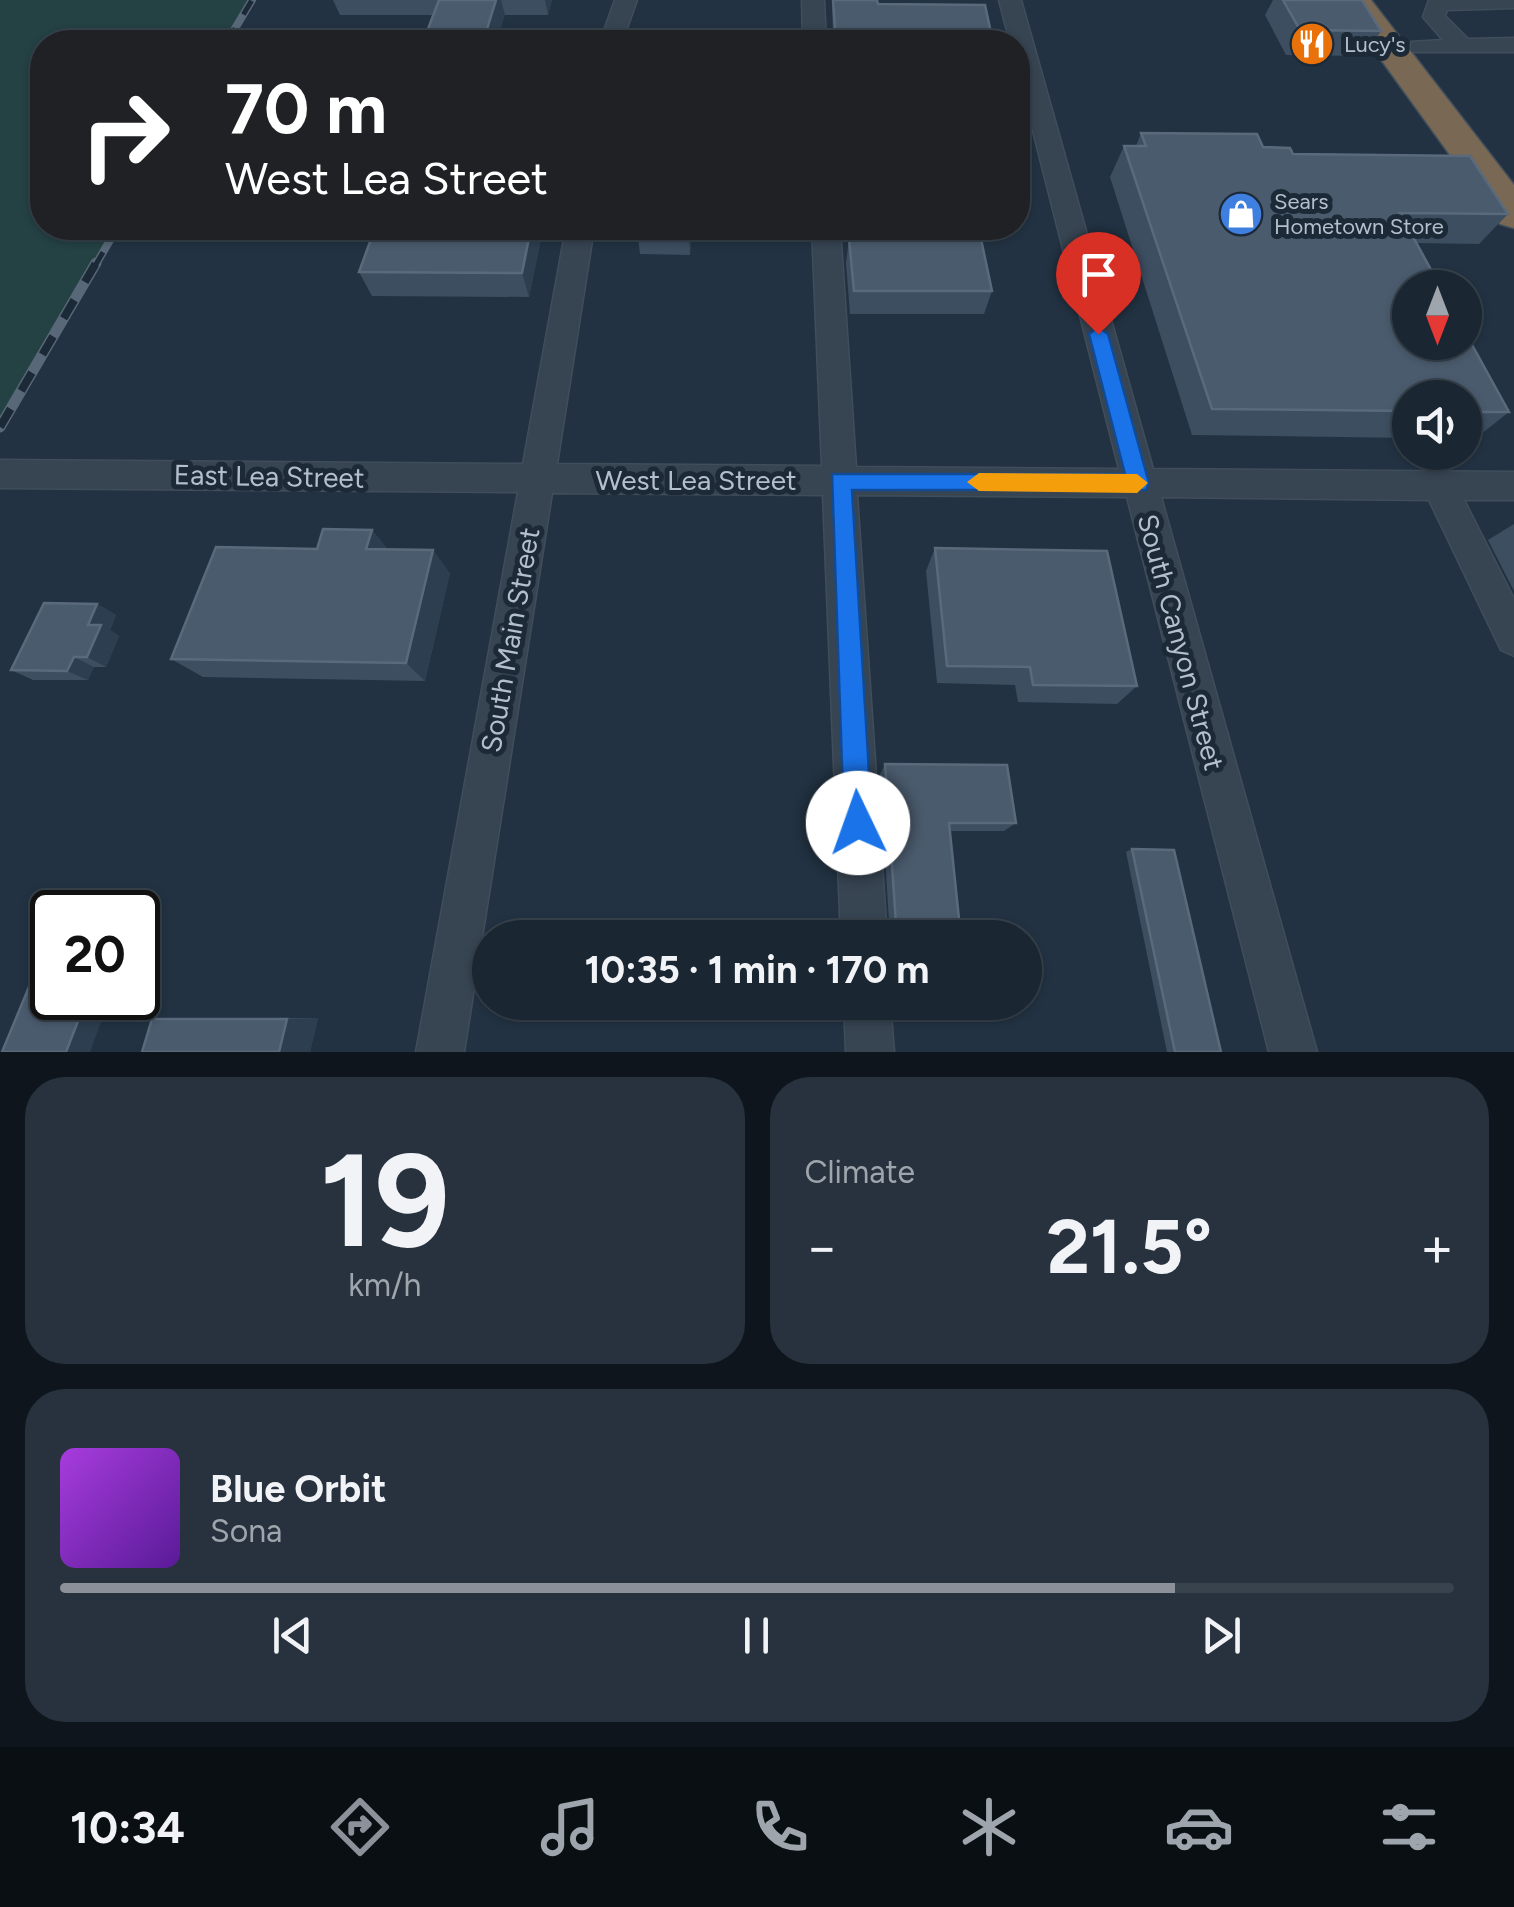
<!DOCTYPE html>
<html lang="en">
<head>
<meta charset="utf-8">
<style>
	body { margin:0; font-family:Figtree,sans-serif; background:#27323e; color:#f1f3f6; height:100vh; display:flex; flex-direction:column; font-size:38px; white-space:nowrap }
	* { box-sizing:border-box; margin:0 }
	p { font-size:32px; color:#9fa5ac }
	.icon { flex:none; width:55px; height:55px; fill:none; stroke:currentColor; stroke-width:2; stroke-linecap:round; stroke-linejoin:round }
	.map { position:relative; height:1052px; overflow:hidden }
	.sheet { display:flex; flex-direction:column; gap:25px; padding:25px; background:#0e151c; flex:1 }
	.sheet>* { flex:none }
	.guide { position:absolute; left:30px; top:30px; width:1000px; height:210px; border-radius:40px; box-shadow:0 2px 8px #0004,0 0 0 2px #38434d; background:#202124; color:#fff; overflow:hidden }
	.needle { width:65px; rotate:180deg }
	.fabs { position:absolute; left:1392px; top:270px; display:grid; gap:20px }
	.fabs a { display:grid; place-items:center; width:90px; height:90px; border-radius:50%; background:#1a2632; box-shadow:0 2px 8px #0004,0 0 0 2px #38434d; font-size:50px }
	.speed { position:absolute; left:30px; top:890px; display:flex; gap:20px; font-size:50px; font-weight:700; text-align:center }
	.speed>* { display:grid; place-content:center; width:130px; height:130px; border-radius:50%; background:#1a2632; box-shadow:0 2px 8px #0004,0 0 0 2px #38434d; line-height:1 }
	.speed .limit { border:5px solid #111; border-radius:15px; background:#fff; color:#111 }
	.pin { position:absolute; display:grid; place-items:center; width:85px; height:85px; color:#fff; margin:-102px -42px; border-radius:50% 50% 50% 0; rotate:-45deg; box-shadow:0 0 10px #0007 }
	.pin .icon { rotate:45deg }
	.me { position:absolute; width:110px; margin:-55px; rotate:357deg; stroke-linejoin:round; filter:drop-shadow(0 0 8px #0008) }
	.turn { display:flex; align-items:center; gap:35px; height:210px; padding:0 30px; font-size:45px }
	.turn .icon { width:130px; height:130px; stroke-width:2.5 }
	.turn b { display:block; font-size:70px; line-height:85px }
	.big { font-size:75px; font-weight:700; line-height:1.1 }
	.sheet .tile { flex:1; display:flex; flex-direction:column; justify-content:center; gap:15px; min-width:0; padding:0 35px; border-radius:40px; background:#27323e }
	.sheet .dial { align-items:center; gap:0 }
	.dial b { font-size:130px; line-height:1 }
	.song { display:flex; align-items:center; gap:30px }
	.cover { width:120px; height:120px; border-radius:15px; background:linear-gradient(135deg,hsl(280 70% 55%),hsl(270 70% 35%)) }
	.played { height:10px; border-radius:5px; background:linear-gradient(90deg,#8c9099 80%,#38434d 80%) }
	.keys { display:flex; justify-content:space-around; direction:ltr }
	.heat { display:flex; justify-content:space-between; align-items:center; font-size:55px; direction:ltr }
	.sheet .tiles { flex:1; display:grid; gap:25px; grid-template-columns:1fr 1fr }
	.tile:last-child { grid-column:span 2 }
	.trip { position:absolute; left:472px; top:920px; width:570px; height:100px; border-radius:50px; background:#1a2632; box-shadow:0 2px 8px #0004,0 0 0 2px #38434d; font-weight:700; line-height:100px; text-align:center }
	.tabs { display:flex; height:160px; justify-content:space-around; align-items:center; background:#0a0f14; color:#9fa5ac }
	.tabs .icon { width:70px; height:70px }
	.tabs .selected { color:#8c9099 }
	.tabs b { font-size:45px; color:#f1f3f6 }
	.map>svg:first-child { display:block }
</style>
</head>
<body>
<div class="map">
<svg width="1514" height="1052" viewBox="0 0 1514 1052">
	<rect width="100%" height="100%" fill="#223242"/>
	<!-- green -->
	<path fill="#244143" d="M0,0h252l-25,42h-185v186h76l-118,199z"/>
	<g fill="none" stroke-linecap="round" stroke-linejoin="round">
		<!-- minor casing -->
		<g stroke="#404d5b" stroke-width="3">
			<g id="minor">
				<path d="M615,0h22l-15,42h-22z"/>
				<path d="M802,0h22l2,42h-23z"/>
				<path d="M999,0h22l132,469 361,3v28h-50l50,99v57l-13,-6 -72,-150 -268,-3 156,555h-48l-142,-555 -270,-2 30,443h-46l-18,-443 -271,-2 -88,559h-48l102,-560 -518,-4v-28l523,4 43,-236h28l-37,236 265,2 -10,-238h28l16,239 263,2 -101,-397v-30h-8z"/>
				<path d="M1429,0h85v8l-67,2 -2,6 23,23 46,-1v14h-103v-10l32,-2 -20,-23z"/>
				<path d="M844,1002h46l4,50h-48z"/>
			</g>
		</g>
		<!-- highway casing -->
		<g stroke="#424f5c" stroke-width="3">
			<path id="highway" d="M1338,0h33l143,185v43l-14,-4z"/>
		</g>
		<!-- minor -->
		<use href="#minor" fill="#374452" fill-rule="evenodd"/>
		<!-- highway -->
		<use href="#highway" fill="#796853" fill-rule="evenodd"/>
		<!-- rail-far1 casing -->
		<g stroke="#586879" stroke-width="8">
			<g id="rail-far1">
				<path d="M227,42l25,-42"/>
				<path d="M95,266l22,-38"/>
			</g>
		</g>
		<!-- rail casing -->
		<g stroke="#586879" stroke-width="11">
			<path id="rail" d="M0,427l96,-164"/>
		</g>
		<!-- rail-far1 -->
		<use href="#rail-far1" stroke="#1c2937" stroke-width="5" stroke-dasharray="16" stroke-linecap="butt"/>
		<!-- rail -->
		<use href="#rail" stroke="#1c2937" stroke-width="8" stroke-dasharray="21" stroke-linecap="butt"/>
	</g>
	<!-- wall -->
	<g fill="#3d4e61">
		<path d="M333,0h219l-4,15h-208z"/>
		<path d="M832,0h45l1,4 115,38h-160z"/>
		<path d="M1273,0h89l19,31 -16,25 -79,-1 -21,-40z"/>
		<path d="M1141,133l122,14 245,67 -29,30 -63,-1 93,169 -33,26h-11v-40h-55v40l-218,-3 -82,-258 14,-31h12z"/>
		<path d="M637,228h55l-2,27 -50,-1z"/>
		<path d="M542,234l-13,63 -157,-1 -13,-24z"/>
		<path d="M849,239l143,52 -8,23h-134l-4,-51z"/>
		<path d="M1514,524v67l-26,-51z"/>
		<path d="M372,530l16,20 62,23 -25,108 -222,-4 -32,-18 146,-110z"/>
		<path d="M935,548l202,138 -20,18 -99,-2 -3,-17 -78,-2 -11,-112z"/>
		<path d="M97,604l19,11 -6,15 9,6 -13,31h-12l-6,13h-55l-22,-10z"/>
		<path d="M885,764l131,59 -12,8h-54l11,107h-71l-10,-164z"/>
		<path d="M1132,849l89,203h-54l-41,-200z"/>
		<path d="M192,1018h126l-8,34 -158,-33z"/>
	</g>
	<!-- shaded-wall -->
	<g fill="#2d3e50">
		<path d="M496,0h5l4,15 -8,27h-14z"/>
		<path d="M545,0h7l-4,15z"/>
		<path d="M531,228h9l2,6 -13,63 -7,-24z"/>
		<path d="M688,228h4l-2,27z"/>
		<path d="M372,530l19,23 -25,-4z"/>
		<path d="M433,550l17,23 -25,108 -19,-18z"/>
		<path d="M97,604l19,11 -6,15 9,6 -13,31 -19,-10 1,-32z"/>
		<path d="M74,657l20,10 -6,13 -21,-9z"/>
		<path d="M87,998h23l-20,54h-24z"/>
		<path d="M318,1018l-8,34h-31l8,-33z"/>
	</g>
	<!-- building -->
	<g fill="#4a5b6d" stroke="#5a6a7c" stroke-width="2.5">
		<path d="M439,0h57l-13,42h-60z"/>
		<path d="M833,0h44l1,4 107,1 8,37h-53l-2,-8 -57,-1 1,9h-46z"/>
		<path d="M1283,0h79l19,31 -81,-1z"/>
		<path d="M1141,133l116,1 6,13 27,1 3,6 177,2 38,58 -108,-1 41,75h-31v54h55v-10l44,80h-44v-14h-55v13l-198,-2 -88,-263h22z"/>
		<path d="M375,228h156l-9,45 -163,-1z"/>
		<path d="M637,228h51v3h-52z"/>
		<path d="M849,239h132l11,52h-138z"/>
		<path d="M323,529l49,1 -6,19 67,1 -27,113 -235,-4 45,-112 101,2z"/>
		<path d="M935,548l172,3 30,135 -104,-1 -3,-18 -83,-1z"/>
		<path d="M44,603l53,1 -9,21h13l-14,32h-13l-7,14 -56,-1z"/>
		<path d="M885,764l122,1 9,58h-67l12,115h-64z"/>
		<path d="M1132,849l42,1 47,202h-46z"/>
		<path d="M43,953l9,1v44h35l-21,54h-64z"/>
		<path d="M152,1019h135l-8,33h-137z"/>
	</g>
	<!-- route -->
	<path fill="#1a73e8" stroke="#114b97" stroke-width="2.5" d="M1098,327l10,7 41,149 -3,7h-294l20,333 -5,10 -9,4 -10,-4 -4,-10 -12,-349h293l-36,-140z"/>
	<!-- slow -->
	<path fill="#f59e0b" d="M979,473l158,1 11,9 -11,10 -158,-2 -12,-9z"/>
	<!-- icons -->
	<defs>
		<g id="restaurant-disc" transform="scale(2.25)"><circle r="9.5" fill="#e8710a" stroke="#1c2937"/><path d="M-5-6h1v4h1v-4h1v4h1v-4h1v5L-1.5 .5V6h-2V.5L-5-1ZM5-6V6H3V1.5H1.5Q1.5-4 5-6Z" fill="#fff"/></g>
		<g id="shop-disc" transform="scale(2.25)"><circle r="9.5" fill="#3f7fe0" stroke="#1c2937"/><path d="M-5-2.5h2.3a2.7 3.5 0 0 1 5.4 0H5L5.5 6h-11ZM-1.5-2.5h3a1.5 2.3 0 0 0-3 0Z" fill="#fff"/></g>
	</defs>
	<g fill-rule="evenodd">
		<use href="#restaurant-disc" x="1312" y="44"/>
		<use href="#shop-disc" x="1241" y="214"/>
	</g>
	<g text-anchor="middle" stroke-width="10" stroke-linejoin="round" paint-order="stroke">
		<!-- far-poi labels -->
		<g font-size="22" fill="#b3bfcc" stroke="#1c2937" text-anchor="start">
			<text x="1344" y="52">Lucy's</text>
			<text x="1274" y="209">Sears<tspan x="1274" dy="25">Hometown Store</tspan></text>
		</g>
		<!-- street labels -->
		<g font-size="28" fill="#b3bfcc" stroke="#1c2937">
			<text transform="translate(269 476) rotate(1)" y="10">East Lea Street</text>
			<text x="696" y="490">West Lea Street</text>
			<text transform="translate(510 640) rotate(-80)" y="10">South Main Street</text>
			<text transform="translate(1181 642) rotate(75)" y="10">South Canyon Street</text>
		</g>
	</g>
</svg>
<div class="fabs">
<a><svg class="needle" viewBox="-14 -14 28 28"><path d="M0-13l5 13h-10z" fill="#e53935"/><path d="M0 13l5-13h-10z" fill="#9fa5ac"/></svg></a>
<a><svg class="icon" aria-label="sound" viewBox="0 0 24 24"><path d="M4 9h4l5-4v14l-5-4H4zM17 9q2 3 0 6"/></svg></a>
</div>
<div class="speed"><div class="limit">20</div></div>
<div class="pin" style="left:1098px;top:334px;background:#d93025"><svg class="icon" aria-label="arrive" viewBox="0 0 24 24"><path d="M6 21V4h12l-3 4 3 4H6"/></svg></div>
<svg class="me" style="left:858px;top:823px" viewBox="-20 -20 40 40"><circle r="19" fill="#fff"/><path d="M0-13L10 11 0 6-10 11z" fill="#1a73e8"/></svg>
<div class="trip">10:35 · 1 min · 170 m</div>
<div class="guide">
<div class="turn"><svg class="icon" aria-label="right" viewBox="0 0 24 24"><path d="M7 20v-9h11M14 6l5 5-5 5"/></svg><div><b>70 m</b>West Lea Street</div></div>
</div>
</div>
<section class="sheet">
<div class="tiles">
<div class="tile dial"><b>19</b><p>km/h</p></div>
<div class="tile"><p>Climate</p>
<div class="heat"><a>−</a><b class="big">21.5°</b><a>+</a></div>
</div>
<div class="tile">
<div class="song"><i class="cover"></i><div><b>Blue Orbit</b><p>Sona</p></div></div>
<div class="played"></div>
<div class="keys"><svg class="icon" aria-label="previous" viewBox="0 0 24 24"><path d="M18 5L8 12l10 7zM5 5v14"/></svg><svg class="icon" aria-label="pause" viewBox="0 0 24 24"><path d="M8 5v14M16 5v14"/></svg><svg class="icon" aria-label="next" viewBox="0 0 24 24"><path d="M6 5l10 7-10 7zM19 5v14"/></svg></div>
</div>
</div>
</section>
<nav class="tabs">
<b>10:34</b>
<svg class="icon selected" aria-label="directions" viewBox="0 0 24 24"><path d="M12 3l9 9-9 9-9-9zM9 14v-3h6M13 9l2 2-2 2"/></svg>
<svg class="icon" aria-label="music" viewBox="0 0 24 24"><path d="M9 18V5l10-2v13"/><circle cx="6" cy="18" r="3"/><circle cx="16" cy="16" r="3"/></svg>
<svg class="icon" aria-label="phone" viewBox="0 0 24 24"><path d="M5 4h4l2 5-3 2q2 4 5 5l2-3 5 2v4C11 20 4 13 5 4z"/></svg>
<svg class="icon" aria-label="climate" viewBox="0 0 24 24"><path d="M12 3v18M4 7l16 10M4 17L20 7"/></svg>
<svg class="icon" aria-label="car" viewBox="0 0 24 24"><path d="M5 17H2v-5l4-1 3-4h7l3 4 3 1v5h-3M9 17h6M6 11h13"/><circle cx="7" cy="17" r="2"/><circle cx="17" cy="17" r="2"/></svg>
<svg class="icon" aria-label="filters" viewBox="0 0 24 24"><path d="M4 7h16M4 17h16"/><circle cx="9" cy="7" r="2"/><circle cx="15" cy="17" r="2"/></svg>
</nav>
</body>
</html>
